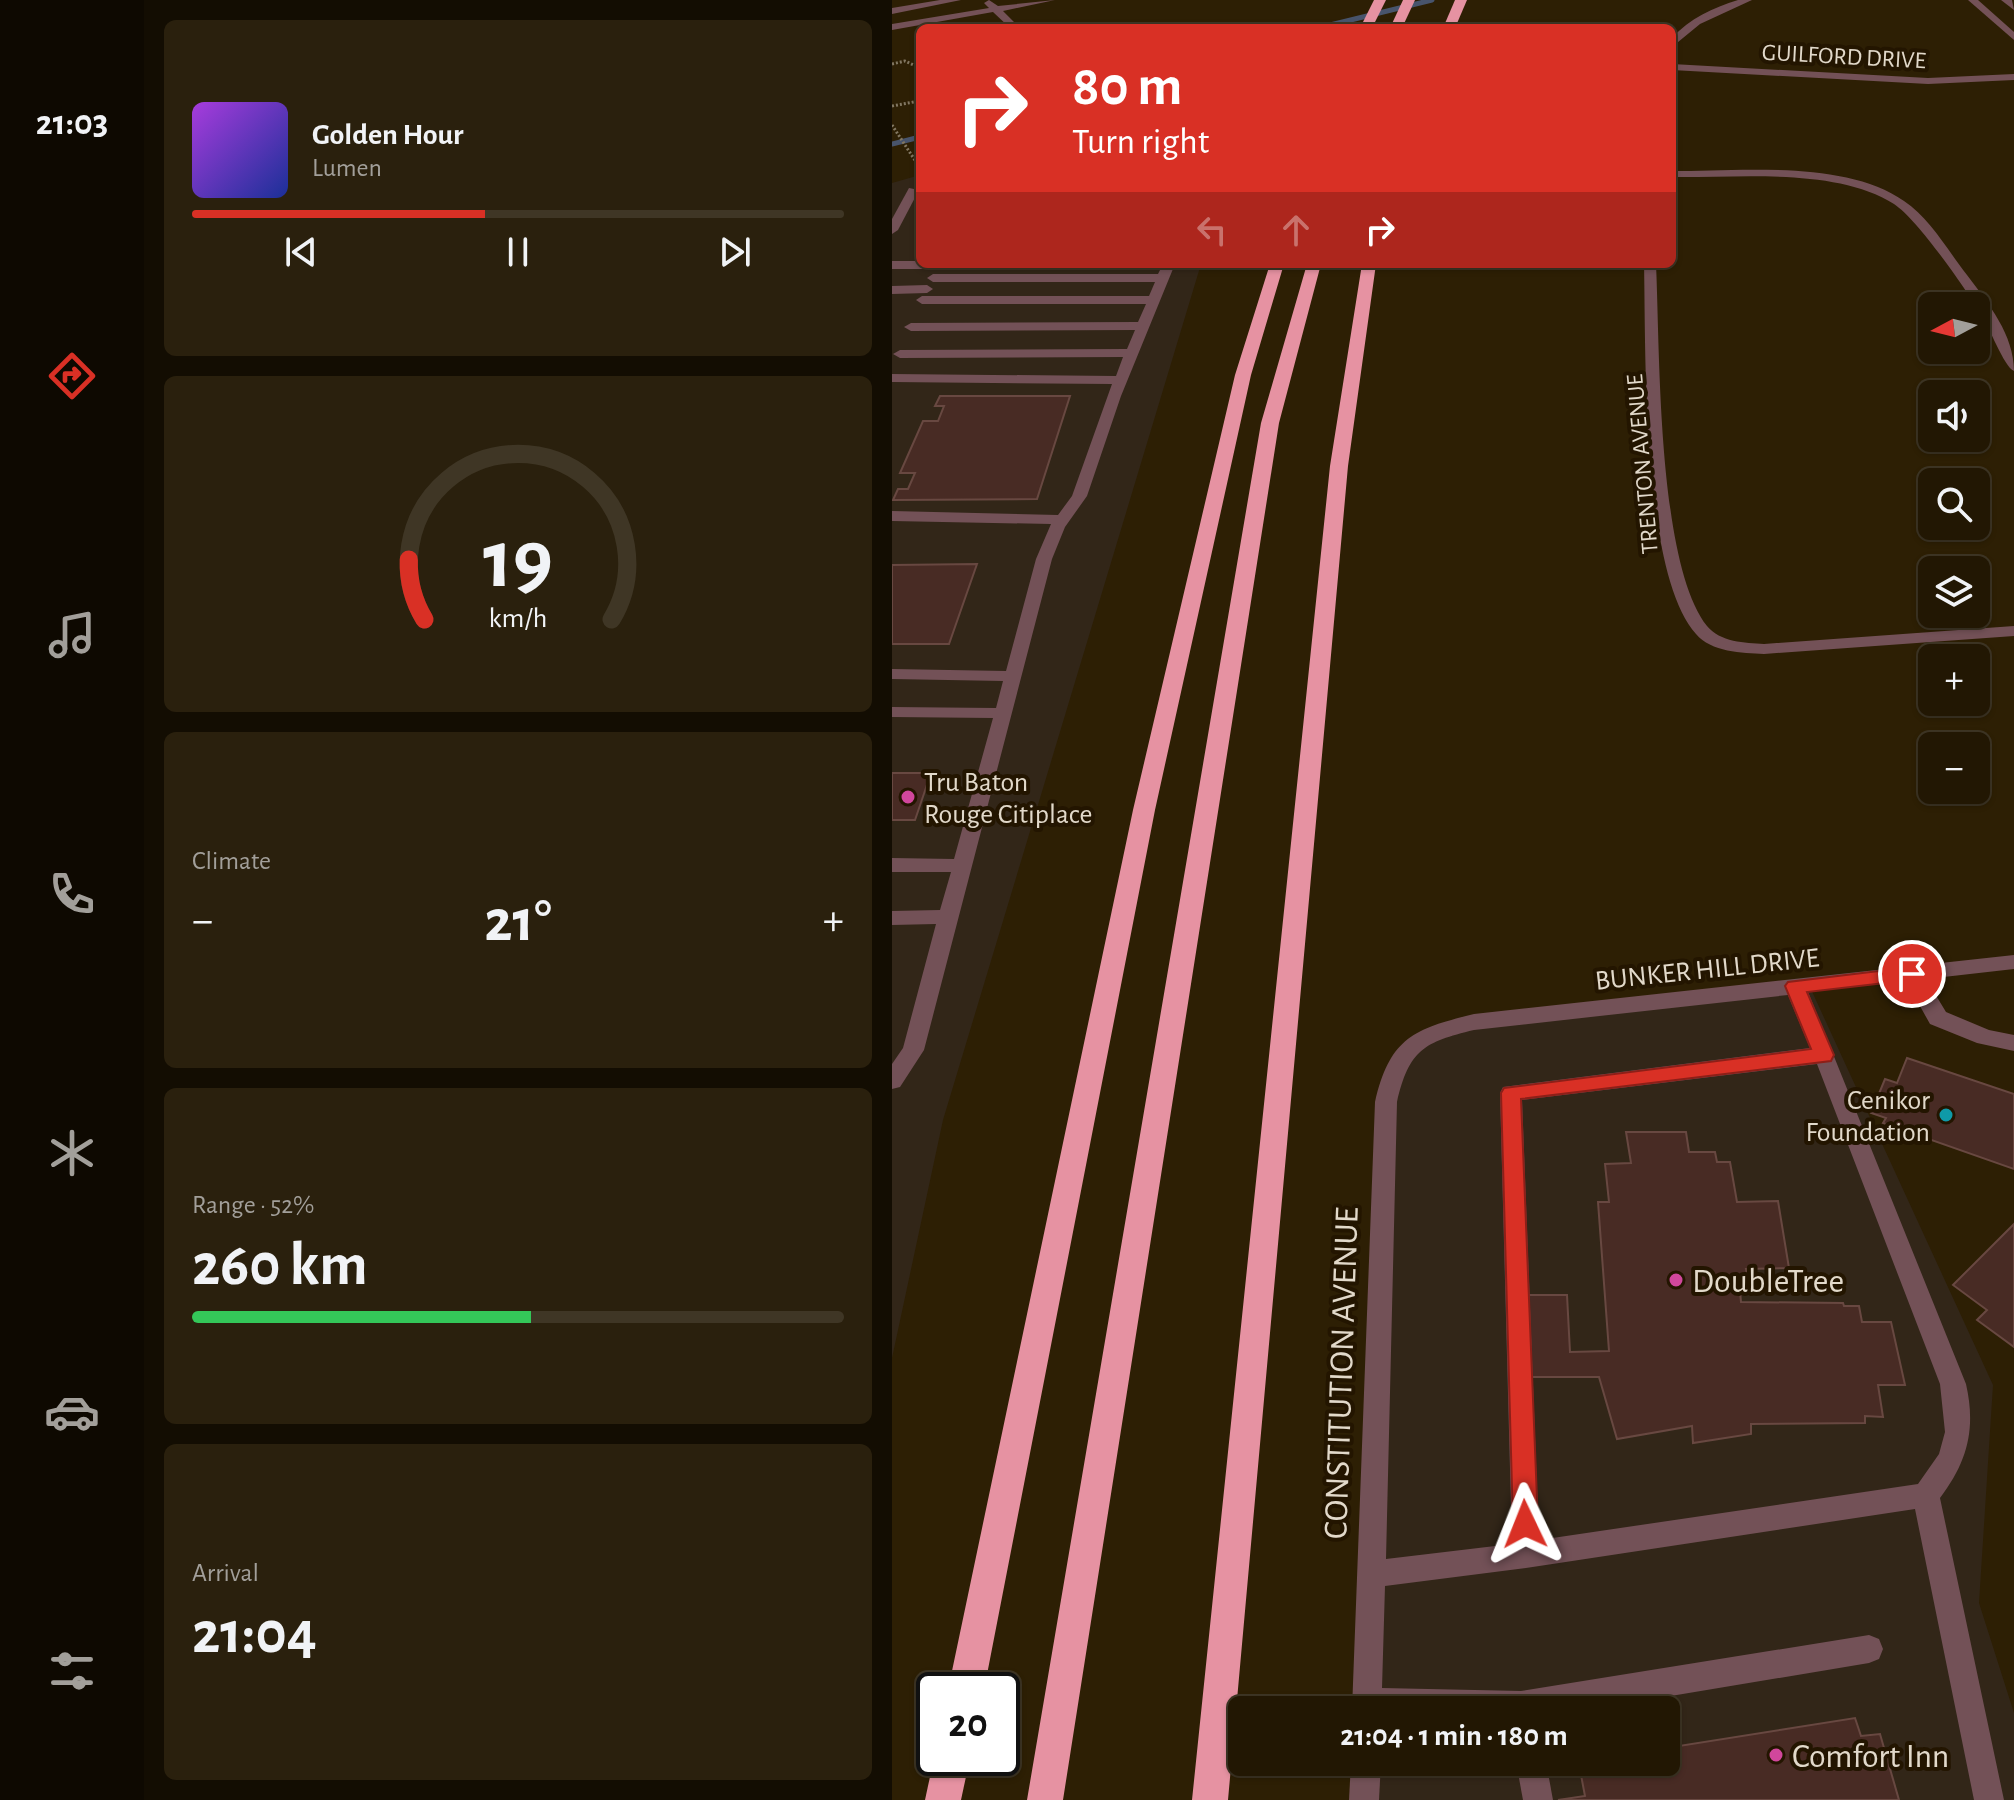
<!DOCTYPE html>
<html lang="en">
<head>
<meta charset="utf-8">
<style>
	body { margin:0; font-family:"Alegreya Sans",sans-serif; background:#2a200d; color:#f1f3f6; height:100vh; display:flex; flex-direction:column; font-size:30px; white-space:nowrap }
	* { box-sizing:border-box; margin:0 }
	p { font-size:26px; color:#a29f9a }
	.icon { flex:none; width:44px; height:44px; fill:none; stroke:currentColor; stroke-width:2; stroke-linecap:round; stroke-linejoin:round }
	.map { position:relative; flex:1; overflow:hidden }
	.sheet { display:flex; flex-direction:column; gap:20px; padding:20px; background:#130d02; width:748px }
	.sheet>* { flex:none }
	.top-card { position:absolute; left:24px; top:24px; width:760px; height:244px; border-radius:12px; box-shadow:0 2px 6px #0004,0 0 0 2px #3f3625; background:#d93025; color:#fff; overflow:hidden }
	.needle { width:52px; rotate:263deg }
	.controls { position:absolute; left:1026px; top:292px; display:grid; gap:16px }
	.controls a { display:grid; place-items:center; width:72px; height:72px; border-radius:12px; background:#221703; box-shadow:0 2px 6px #0004,0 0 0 2px #3f3625; font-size:40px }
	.speed { position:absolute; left:24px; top:1672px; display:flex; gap:16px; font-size:40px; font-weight:700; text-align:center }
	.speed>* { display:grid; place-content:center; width:104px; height:104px; border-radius:50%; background:#221703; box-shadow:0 2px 6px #0004,0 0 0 2px #3f3625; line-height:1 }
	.speed .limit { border:4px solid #111; border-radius:12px; background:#fff; color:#111 }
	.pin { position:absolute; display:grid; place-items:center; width:68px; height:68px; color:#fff; margin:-34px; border:4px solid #fff; border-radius:50%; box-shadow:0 2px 8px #0007 }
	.me { position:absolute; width:88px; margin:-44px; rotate:358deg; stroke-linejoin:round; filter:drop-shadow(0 0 6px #0008) }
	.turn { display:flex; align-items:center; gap:28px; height:168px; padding:0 24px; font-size:36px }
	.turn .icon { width:104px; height:104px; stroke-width:2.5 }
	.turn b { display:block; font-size:56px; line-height:68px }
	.lanes { display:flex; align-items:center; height:76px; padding:0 24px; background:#0003; justify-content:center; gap:40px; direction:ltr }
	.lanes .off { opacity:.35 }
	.big { font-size:60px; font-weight:600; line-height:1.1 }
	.sheet .tile { flex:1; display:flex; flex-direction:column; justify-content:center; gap:12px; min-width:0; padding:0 28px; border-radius:12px; background:#2a200d }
	.sheet .dial { align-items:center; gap:0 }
	.dial svg { height:208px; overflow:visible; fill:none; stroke:#3f3625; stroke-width:7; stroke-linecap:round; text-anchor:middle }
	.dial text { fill:#f1f3f6; stroke:none }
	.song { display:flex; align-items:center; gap:24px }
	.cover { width:96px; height:96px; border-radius:12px; background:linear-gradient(135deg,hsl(280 70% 55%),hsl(230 70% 35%)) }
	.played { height:8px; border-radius:4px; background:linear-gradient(90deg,#d93025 45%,#3f3625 45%) }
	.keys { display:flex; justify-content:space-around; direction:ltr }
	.heat { display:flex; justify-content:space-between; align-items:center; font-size:44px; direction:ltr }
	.charge { height:12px; border-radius:6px; background:linear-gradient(90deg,#34c759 52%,#3f3625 0) }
	.trip { position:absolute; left:336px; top:1696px; width:452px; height:80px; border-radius:12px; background:#221703; box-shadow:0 2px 6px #0004,0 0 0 2px #3f3625; font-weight:600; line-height:80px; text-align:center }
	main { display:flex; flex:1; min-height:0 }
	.tabs { display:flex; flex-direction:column; width:144px; justify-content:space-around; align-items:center; background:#0e0901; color:#a29f9a }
	.tabs .icon { width:56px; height:56px }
	.tabs .active { color:#d93025 }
	.tabs b { font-size:36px; color:#f1f3f6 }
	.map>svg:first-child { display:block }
</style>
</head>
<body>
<main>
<nav class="tabs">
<b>21:03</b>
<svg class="icon active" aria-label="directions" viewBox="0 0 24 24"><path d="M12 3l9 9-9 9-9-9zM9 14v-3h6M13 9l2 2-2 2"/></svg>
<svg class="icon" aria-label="music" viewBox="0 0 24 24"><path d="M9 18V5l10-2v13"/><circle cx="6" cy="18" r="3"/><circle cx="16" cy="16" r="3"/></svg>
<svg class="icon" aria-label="phone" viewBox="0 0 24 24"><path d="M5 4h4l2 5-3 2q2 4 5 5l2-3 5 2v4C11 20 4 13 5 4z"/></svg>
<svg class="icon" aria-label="climate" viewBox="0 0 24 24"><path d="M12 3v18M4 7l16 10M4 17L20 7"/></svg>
<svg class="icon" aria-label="car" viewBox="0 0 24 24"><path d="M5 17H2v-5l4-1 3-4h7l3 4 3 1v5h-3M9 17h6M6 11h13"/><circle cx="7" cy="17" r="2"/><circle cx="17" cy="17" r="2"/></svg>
<svg class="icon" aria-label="filters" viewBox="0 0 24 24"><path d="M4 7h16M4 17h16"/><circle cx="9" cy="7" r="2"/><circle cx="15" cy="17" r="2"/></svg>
</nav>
<section class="sheet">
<div class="tile">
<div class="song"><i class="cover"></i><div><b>Golden Hour</b><p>Lumen</p></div></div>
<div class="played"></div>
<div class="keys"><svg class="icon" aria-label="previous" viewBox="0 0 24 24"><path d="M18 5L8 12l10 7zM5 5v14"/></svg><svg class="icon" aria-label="pause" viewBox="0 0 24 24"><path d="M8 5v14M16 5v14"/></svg><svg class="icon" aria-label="next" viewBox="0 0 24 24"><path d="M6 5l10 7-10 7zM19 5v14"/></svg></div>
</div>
<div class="tile dial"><svg viewBox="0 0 100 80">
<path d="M14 69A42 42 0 1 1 86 69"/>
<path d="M14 69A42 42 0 0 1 8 46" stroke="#d93025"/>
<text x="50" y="56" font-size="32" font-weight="700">19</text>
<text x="50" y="72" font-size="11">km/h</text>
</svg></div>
<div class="tile"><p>Climate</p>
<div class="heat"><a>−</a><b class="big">21°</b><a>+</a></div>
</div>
<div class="tile"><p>Range · 52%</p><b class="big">260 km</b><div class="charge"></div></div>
<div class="tile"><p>Arrival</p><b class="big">21:04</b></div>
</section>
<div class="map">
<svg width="1122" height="1800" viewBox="0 0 1122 1800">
	<rect width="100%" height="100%" fill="#2d1f04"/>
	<!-- commercial -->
	<g fill="#322618">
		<path d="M28,175v89h281l-258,856 -51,238v-1175z"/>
		<path d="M917,985l184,400 -14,218 35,110v87h-646l1,-38h297v-52h-295l22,-644 46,-36z"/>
	</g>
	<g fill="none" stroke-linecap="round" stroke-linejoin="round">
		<!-- stream -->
		<g stroke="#48546c" stroke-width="5">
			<path d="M426,28l114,-28"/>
			<path d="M0,144l28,-7"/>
		</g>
	</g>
	<!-- building -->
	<g fill="#482b24" stroke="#684841" stroke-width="2">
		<path d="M48,396h130l-33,103 -144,1 5,-11h10l7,-16h-15l23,-52h15l6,-15h-9z"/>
		<path d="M85,564l-28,80h-57v-79z"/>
		<path d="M0,773h39l-16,47h-23z"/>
		<path d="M1015,1058l107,36v75l-131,-46 3,-5 -15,-5 14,-34 12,4z"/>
		<path d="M734,1132h60l3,20h26l2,10h13l7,40 41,-1 11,67 -43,1 4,21 -10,1 1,11 102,1 1,3h15l3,16h29l14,63h-27l5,32 -18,-1v7l-114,1v10l-58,9 -1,-17 -75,13 -18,-62h-75l-3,-82h46l3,57 39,-1 -11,-149h11l-4,-38 26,-1z"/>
		<path d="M1122,1224v123l-37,-27 10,-10 -34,-25z"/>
		<path d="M963,1718l6,18 19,-2 19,66h-341l27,-4 -4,-21 53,-10 -1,-3h33v-14z"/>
	</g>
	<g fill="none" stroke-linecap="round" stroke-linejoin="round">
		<!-- path -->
		<g stroke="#827762" stroke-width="3" stroke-dasharray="2 2" stroke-linecap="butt">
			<path d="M0,64l13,-3 15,7"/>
			<path d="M0,106l27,-5 -3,-4 4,-2"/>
			<path d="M0,125l28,43"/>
		</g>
		<!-- minor -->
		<g fill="#735157" fill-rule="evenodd">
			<path d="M48,0h21l-69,14v-6z"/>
			<path d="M97,0l9,6 57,-6 -52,11 17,17h-10l-17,-16 -101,18v-6l97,-16 -5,-5z"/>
			<path d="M846,0h14l-52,24 -28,23v-9c18,-20 41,-30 66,-38z"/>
			<path d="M1076,0h10l36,32v8z"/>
			<path d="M1109,0h11l2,10z"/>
			<path d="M780,64l256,14 86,-4v6l-86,4 -256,-14z"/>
			<path d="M780,171c68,0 174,-11 232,30 26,17 44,50 63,74 22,29 47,60 47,96 -10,-4 -25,-45 -33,-57 -16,-26 -63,-94 -87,-110 -58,-37 -156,-26 -222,-27z"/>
			<path d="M17,188l10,2 -21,40 -6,4v-15z"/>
			<path d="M0,261h28v3l24,1 -6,4h-46z"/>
			<path d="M271,264h12l-54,132 -34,100 -22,31 -13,32 -128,491 -24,37 -8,2v-25l11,-16 33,-124 -44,1v-14l48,-1 11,-38h-59v-14l62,1 39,-141 -101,-1v-10l104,1 7,-27 -111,-2v-10l114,2 30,-112 15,-35 -159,-3v-10l166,4 14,-19 40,-112 -220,-2v-8l224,2 7,-19 -223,1 -7,-4 7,-4 227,-1 8,-19 -224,1 -7,-4 7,-4 227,-1 8,-18h-224l-6,-4 6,-4h227l6,-14h-222l-6,-4 6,-4h225z"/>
			<path d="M752,264h12c4,84 1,299 51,362 13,16 38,17 57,18l250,-18v10l-250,18c-22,-1 -53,-2 -68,-20 -55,-62 -50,-285 -52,-370z"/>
			<path d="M0,286l35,-1 6,4 -6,4 -35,1z"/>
			<path d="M1122,955v14l-88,10 20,33 43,18 25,5v16l-37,-8 -47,-19 -24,-43 -98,11 158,392c10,44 2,77 -26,114l64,302h-30l-59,-291 -389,59 -141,18 -3,102 139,3 348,-56 10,4 4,10 -4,10 -10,4 -282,47h-235l23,-608c15,-64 38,-73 99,-88zM896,995l22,53 -307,39 -3,6 12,451 -126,15 11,-457c12,-52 27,-60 77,-72zM925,1064l123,320 5,48 -6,22 -21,30 -379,56 -17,-440z"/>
			<path d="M459,1762h30l-2,38h-30z"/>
			<path d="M624,1762h30l7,38h-30z"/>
		</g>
		<!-- highway -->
		<g fill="#e692a2" fill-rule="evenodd">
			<path d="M482,0h12l-14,28h-12z"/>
			<path d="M511,0h12l-13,28h-12z"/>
			<path d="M563,0h12l-12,28h-12z"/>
			<path d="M378,264h14l-33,111 -96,435 -171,880h-36l185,-880 102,-435z"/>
			<path d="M415,264h14l-42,159 -216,1377h-36l234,-1377z"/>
			<path d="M470,264h14l-28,202 -120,1334h-36l138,-1334z"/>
			<path d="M42,1758h36l-9,42h-36z"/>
		</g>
	</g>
	<!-- route -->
	<path fill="#d93025" stroke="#8d1f18" stroke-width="2" d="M1020,967l10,7 -3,5 -112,13 27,63 -3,6 -310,38 17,425 -4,8 -9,4 -9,-4 -3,-8 -12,-431 3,-5 307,-39 -26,-63 3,-4z"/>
	<!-- markers -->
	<g fill="#d1479c" stroke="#231500" stroke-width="3">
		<circle cx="16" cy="797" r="8"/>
		<circle cx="784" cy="1280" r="8"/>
		<circle cx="884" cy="1755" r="8"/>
	</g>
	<circle fill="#0f9aa8" stroke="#231500" stroke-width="3" cx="1054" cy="1115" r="8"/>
	<g text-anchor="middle" stroke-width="8" stroke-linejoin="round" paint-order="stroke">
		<!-- far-street labels -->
		<g font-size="24" fill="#e2d9ca" stroke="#231500">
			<text transform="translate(952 56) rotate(3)" y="8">GUILFORD DRIVE</text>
			<text transform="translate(750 464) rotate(-95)" y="8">TRENTON AVENUE</text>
		</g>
		<!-- poi labels -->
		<g font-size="28" fill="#e2d9ca" stroke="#231500" text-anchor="start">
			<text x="32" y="791">Tru Baton<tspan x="32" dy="32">Rouge Citiplace</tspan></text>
			<text x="1038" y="1109" text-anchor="end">Cenikor<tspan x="1038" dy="32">Foundation</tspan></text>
		</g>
		<!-- street labels -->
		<g font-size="28" fill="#e2d9ca" stroke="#231500">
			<text transform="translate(815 968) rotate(-6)" y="10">BUNKER HILL DRIVE</text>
		</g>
		<!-- near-poi labels -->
		<g font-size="34" fill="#e2d9ca" stroke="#231500" text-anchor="start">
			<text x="800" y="1292">DoubleTree</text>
			<text x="900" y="1767">Comfort Inn</text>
		</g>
		<!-- near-street labels -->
		<g font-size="34" fill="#e2d9ca" stroke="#231500">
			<text transform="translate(448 1373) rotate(-88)" y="12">CONSTITUTION AVENUE</text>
		</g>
	</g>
</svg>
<div class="controls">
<a><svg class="needle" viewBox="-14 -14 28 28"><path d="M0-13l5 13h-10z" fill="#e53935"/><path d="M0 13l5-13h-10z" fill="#a29f9a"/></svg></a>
<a><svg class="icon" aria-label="sound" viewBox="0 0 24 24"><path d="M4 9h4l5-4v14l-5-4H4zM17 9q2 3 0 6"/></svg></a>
<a><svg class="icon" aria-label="search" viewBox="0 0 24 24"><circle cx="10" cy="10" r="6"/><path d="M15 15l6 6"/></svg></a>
<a><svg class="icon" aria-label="layers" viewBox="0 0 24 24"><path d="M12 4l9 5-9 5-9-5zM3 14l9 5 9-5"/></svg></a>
<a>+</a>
<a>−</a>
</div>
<div class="speed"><div class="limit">20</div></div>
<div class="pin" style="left:1020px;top:974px;background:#d93025"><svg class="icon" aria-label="arrive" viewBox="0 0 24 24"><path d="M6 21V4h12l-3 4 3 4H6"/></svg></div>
<svg class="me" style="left:633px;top:1524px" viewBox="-20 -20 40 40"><path d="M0-17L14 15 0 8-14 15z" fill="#d93025" stroke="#fff" stroke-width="4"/></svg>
<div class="trip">21:04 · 1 min · 180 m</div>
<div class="top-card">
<div class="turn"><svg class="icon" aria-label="right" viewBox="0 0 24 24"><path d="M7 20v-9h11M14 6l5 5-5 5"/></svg><div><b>80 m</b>Turn right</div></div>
<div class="lanes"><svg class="icon off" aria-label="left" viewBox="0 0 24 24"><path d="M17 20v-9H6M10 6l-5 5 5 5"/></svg><svg class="icon off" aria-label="ahead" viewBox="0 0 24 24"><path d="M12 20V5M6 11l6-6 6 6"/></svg><svg class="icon" aria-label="right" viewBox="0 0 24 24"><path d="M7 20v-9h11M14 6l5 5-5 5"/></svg></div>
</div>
</div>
</main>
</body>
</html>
